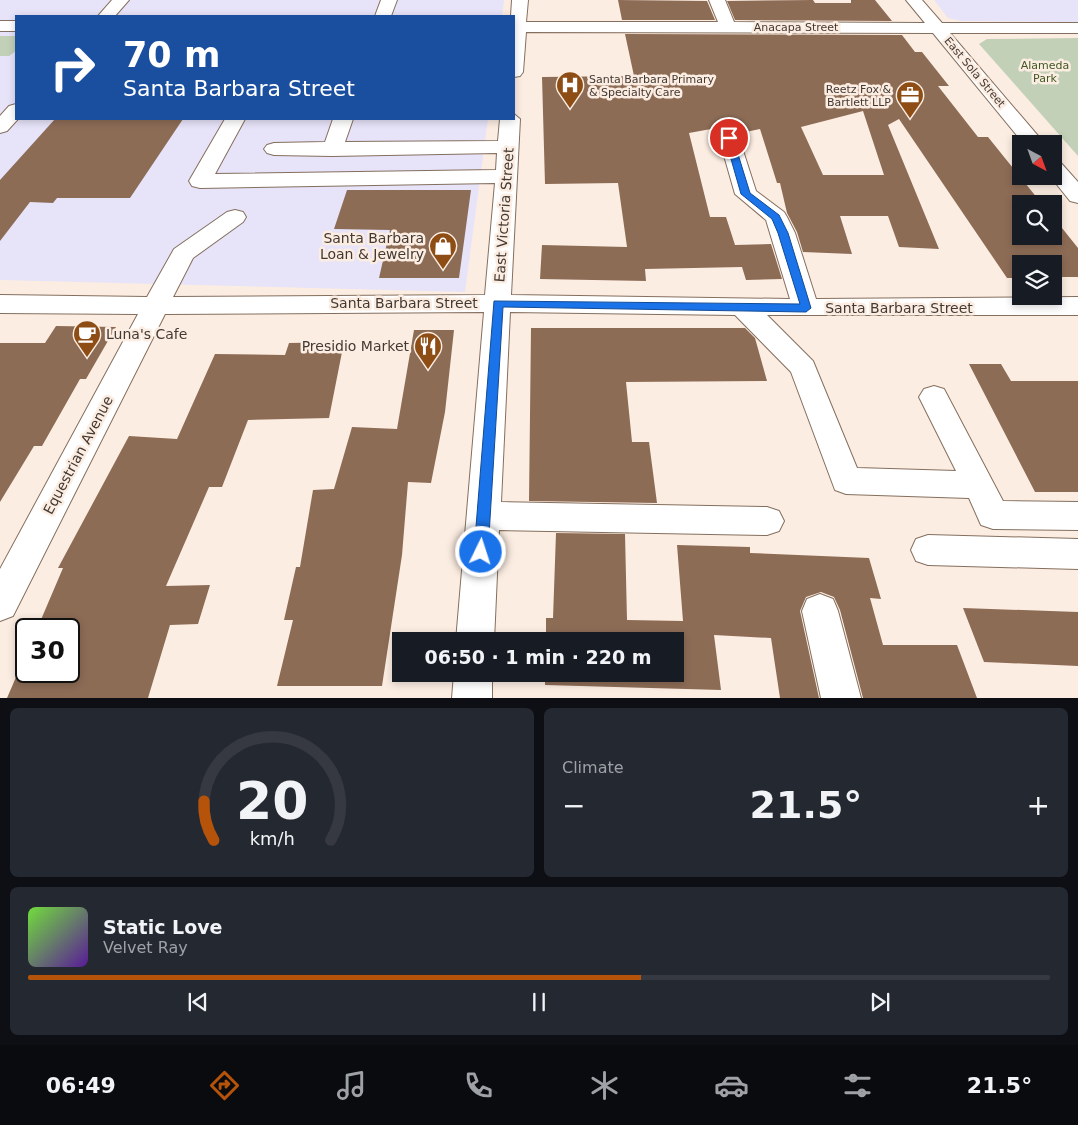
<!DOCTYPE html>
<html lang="en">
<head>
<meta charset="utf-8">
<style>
	body { margin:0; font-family:"DejaVu Sans",sans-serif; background:#242831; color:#f1f3f6; height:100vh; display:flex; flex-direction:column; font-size:19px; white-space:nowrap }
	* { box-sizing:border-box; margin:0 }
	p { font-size:16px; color:#9ea1a6 }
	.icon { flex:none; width:28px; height:28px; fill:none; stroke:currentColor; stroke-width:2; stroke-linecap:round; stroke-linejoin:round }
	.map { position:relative; height:698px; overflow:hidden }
	.drawer { display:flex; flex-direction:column; gap:10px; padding:10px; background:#0d0f14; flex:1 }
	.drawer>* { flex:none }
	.banner { position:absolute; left:15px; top:15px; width:500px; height:105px; border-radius:0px; box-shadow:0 2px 8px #0003; background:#1a4fa0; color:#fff; overflow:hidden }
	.needle { width:32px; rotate:139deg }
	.fabs { position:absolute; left:1012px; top:135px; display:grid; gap:10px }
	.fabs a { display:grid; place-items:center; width:50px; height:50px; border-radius:0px; background:#171b24; box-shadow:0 2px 8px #0003; font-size:25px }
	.speed { position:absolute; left:15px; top:618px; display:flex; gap:10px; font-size:25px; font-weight:700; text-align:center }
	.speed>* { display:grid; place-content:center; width:65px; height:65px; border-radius:50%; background:#171b24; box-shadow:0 2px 8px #0003; line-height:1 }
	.speed .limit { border:2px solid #111; border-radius:8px; background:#fff; color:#111 }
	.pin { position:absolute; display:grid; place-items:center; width:42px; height:42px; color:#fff; margin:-21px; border:2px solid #fff; border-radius:50%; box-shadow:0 1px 5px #0007 }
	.me { position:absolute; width:55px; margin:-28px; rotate:4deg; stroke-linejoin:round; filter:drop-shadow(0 0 4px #0008) }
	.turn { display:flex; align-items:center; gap:18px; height:105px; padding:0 25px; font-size:22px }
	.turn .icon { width:65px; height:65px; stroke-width:2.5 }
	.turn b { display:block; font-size:35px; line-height:42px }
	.big { font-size:38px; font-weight:700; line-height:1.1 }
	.drawer .widget { flex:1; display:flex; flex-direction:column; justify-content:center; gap:8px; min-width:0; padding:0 18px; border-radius:8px; background:#242831 }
	.drawer .dial { align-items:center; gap:0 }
	.dial svg { height:130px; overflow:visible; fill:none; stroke:#363941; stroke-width:7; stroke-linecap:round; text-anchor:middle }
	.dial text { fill:#f1f3f6; stroke:none }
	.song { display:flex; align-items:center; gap:15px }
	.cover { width:60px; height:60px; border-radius:8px; background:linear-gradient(135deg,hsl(100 70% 55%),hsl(270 70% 35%)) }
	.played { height:5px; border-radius:2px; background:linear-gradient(90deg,#b45309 60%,#363941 60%) }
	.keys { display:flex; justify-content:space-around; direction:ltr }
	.heat { display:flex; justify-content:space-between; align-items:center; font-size:28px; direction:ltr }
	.drawer .tiles { flex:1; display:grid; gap:10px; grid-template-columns:1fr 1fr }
	.widget:last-child { grid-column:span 2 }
	.trip { position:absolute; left:392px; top:632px; width:292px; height:50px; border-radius:0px; background:#171b24; box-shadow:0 2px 8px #0003; font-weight:700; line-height:50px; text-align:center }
	.dock { display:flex; height:80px; justify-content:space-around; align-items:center; background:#090b0e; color:#9ea1a6 }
	.dock .icon { width:35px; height:35px }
	.dock .selected { color:#b45309 }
	.dock b { font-size:22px; color:#f1f3f6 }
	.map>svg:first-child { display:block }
</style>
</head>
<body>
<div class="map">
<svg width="1078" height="698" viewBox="0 0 1078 698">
	<rect width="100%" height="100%" fill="#fcede2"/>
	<!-- commercial -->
	<g fill="#e7e3f9">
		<path d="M0,0h504l-2,16h-486v103h472l-23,173 -465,-12z"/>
		<path d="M934,0h144v22l-117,-1 -13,-3z"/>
	</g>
	<!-- green -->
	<g fill="#c3d0b8">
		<path d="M0,36h16v15l-7,5h-9z"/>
		<path d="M1078,38v118l-99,-112 8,-5z"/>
	</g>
	<!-- building -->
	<g fill="#8d6c56" fill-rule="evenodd">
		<path d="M618,0l89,1 8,19h-93z"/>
		<path d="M813,0l2,3h36v-3h24l17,21 -157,-1 -8,-19z"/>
		<path d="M625,34l277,1 13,17h7l27,34h-11l40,51h10l54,67h-21v32h33v-18l24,30v29h-24v-13h-33v14h-14l-108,-159 -11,6 51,124 -40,-2 -11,-31h-48l12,38 -49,-2 -6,-20 -10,-19 -7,-30h-3l-17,-54 -19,4 -8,-8 -44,8 21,84h16l9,28 36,-1 11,35 -36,1 -4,-13 -97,2 1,12 -106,-2 2,-34 85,2 -9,-64 -73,1 -3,-107 92,-1zM863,111l21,64h-61l-22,-48z"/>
		<path d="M55,119h128l-53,79h-73l-4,5 -23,-1 -30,39v-61z"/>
		<path d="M347,190h124l-12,88h-80l11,-48 -56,-1z"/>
		<path d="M56,326l60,1 -30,52h-6l-38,67h-8l-34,56v-159h45z"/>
		<path d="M531,328h214l10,10 12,43 -141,1 6,60h17l8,61 -128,-2z"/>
		<path d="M414,330h40l-9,82 -14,71 -23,-1 -6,73 -20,131h-105l16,-66h-9l12,-53h4l13,-77 21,-1 18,-62 45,2z"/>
		<path d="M344,342l-15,76 -81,2 -26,67h-13l-43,99 44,-1 -12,39 -28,1 -22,73h-141l19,-44v17h43v-42h-32l26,-61h-5l71,-132 48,3 38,-85 70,1 4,-12z"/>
		<path d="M969,364h32l10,17h67v111h-43z"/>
		<path d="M556,533l69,1 2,86 56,1 -6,-76 73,2v6l119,5 12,41 -11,-1 13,47h74l20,53h-114l-23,-88 -6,-13 -13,-5 -15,5 -6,14 19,87h-39l-9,-60 -57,-3 7,55 -176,-5v-11h131v-33h-130v-23h7z"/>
		<path d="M963,608l115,4v54l-94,-4z"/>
	</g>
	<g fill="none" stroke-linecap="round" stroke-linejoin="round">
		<!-- minor casing -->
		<g stroke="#846f5e" stroke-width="2">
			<g id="minor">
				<path d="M112,0h17l-14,16h-17z"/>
				<path d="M381,0h16l-6,16h-16z"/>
				<path d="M512,0h16l-2,22h192l-9,-22h16l9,22 191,1 -19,-23h16l20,23h136v10h-128l95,111h-21l-91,-111 -407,-1 -3,40 -3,4 -6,1v-61h-3z"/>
				<rect x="0" y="21" width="16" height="10"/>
				<path d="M16,104v15h2l-11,12 -7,2v-17l9,-10z"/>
				<path d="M514,114l6,5 -9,176 279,4 -24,-79 -31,-26 -16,-56 3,-4 7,-2 7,2 3,4 17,53 28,21 3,5 8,16 21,66 262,-2v18h-311l46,46 44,107 99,3 -37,-74 5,-8 10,-3 10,3 59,112 75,1v28l-85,-1 -12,-4 -12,-27 -123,-4 -11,-4 -44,-118 -56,-57 -225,-3 -9,190 266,5 12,4 5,10 -5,10 -12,4 -268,-5 -5,111h-38l28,-329 -319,2 -152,302 -13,5v-52l138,-255 -138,-1v-18l147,2 27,-48 53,-37 8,-2 8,2 3,5 -3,5 -50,36 -20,39 312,-2 10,-112 -295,5 -8,-2 -3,-5 36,-62h20l-30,55 281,-4 1,-17 -165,3 -58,-1 -7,-2 -3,-4 3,-4 7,-2 51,-1 8,-23h20l-8,23 153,-1 2,-22h14z"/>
				<path d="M1054,161l7,2 17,19v21l-8,-2 -20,-25h4z"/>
				<path d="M928,535l150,4v30l-150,-4 -12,-4 -5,-11 5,-11z"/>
				<path d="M820,594l13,5 5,12 23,87h-40l-19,-87 5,-12z"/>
				<path d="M454,674h38v24h-40z"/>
			</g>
		</g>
		<!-- minor -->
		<use href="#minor" fill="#fff" fill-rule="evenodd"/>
	</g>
	<!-- route -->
	<path fill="#1a73e8" stroke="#114b97" d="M726,136l7,2 17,55 29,22 9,18 23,75 -5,4 -303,-5 -15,245 -2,4 -5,2 -5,-2 -2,-4 20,-251 306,3 -22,-71 -6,-14 -31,-25 -16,-56z"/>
	<!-- icons -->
	<defs>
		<g id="hospital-pin" transform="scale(1.4375)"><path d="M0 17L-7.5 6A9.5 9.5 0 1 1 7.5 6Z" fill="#8d4d15" stroke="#fcede2"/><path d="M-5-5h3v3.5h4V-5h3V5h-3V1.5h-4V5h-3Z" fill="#fff"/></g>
		<g id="office-pin" transform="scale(1.4375)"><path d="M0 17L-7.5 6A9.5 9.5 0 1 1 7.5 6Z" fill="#8d4d15" stroke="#fcede2"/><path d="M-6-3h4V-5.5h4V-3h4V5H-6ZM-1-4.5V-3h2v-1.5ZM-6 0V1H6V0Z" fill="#fff"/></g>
		<g id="shop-pin" transform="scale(1.4375)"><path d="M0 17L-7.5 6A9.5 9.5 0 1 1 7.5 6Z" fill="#8d4d15" stroke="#fcede2"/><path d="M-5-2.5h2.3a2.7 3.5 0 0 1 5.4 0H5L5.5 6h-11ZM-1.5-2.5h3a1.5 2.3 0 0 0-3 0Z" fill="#fff"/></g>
		<g id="cafe-pin" transform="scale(1.4375)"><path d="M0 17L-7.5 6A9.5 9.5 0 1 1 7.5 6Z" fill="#8d4d15" stroke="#fcede2"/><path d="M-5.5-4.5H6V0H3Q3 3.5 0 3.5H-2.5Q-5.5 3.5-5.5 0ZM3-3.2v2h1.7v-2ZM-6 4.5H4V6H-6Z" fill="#fff"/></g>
		<g id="restaurant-pin" transform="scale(1.4375)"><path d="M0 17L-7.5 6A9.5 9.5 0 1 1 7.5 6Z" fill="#8d4d15" stroke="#fcede2"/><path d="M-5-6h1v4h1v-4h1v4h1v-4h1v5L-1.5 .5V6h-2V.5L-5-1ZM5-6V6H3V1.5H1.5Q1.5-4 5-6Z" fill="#fff"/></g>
	</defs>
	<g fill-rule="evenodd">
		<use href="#hospital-pin" x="570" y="85"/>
		<use href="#office-pin" x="910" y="95"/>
		<use href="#shop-pin" x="443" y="246"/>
		<use href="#cafe-pin" x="87" y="334"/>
		<use href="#restaurant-pin" x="428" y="346"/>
	</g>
	<g text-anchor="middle" stroke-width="5" stroke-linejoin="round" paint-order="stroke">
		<!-- far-street labels -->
		<g font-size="11" fill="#433932" stroke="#fcede2">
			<text x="796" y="31">Anacapa Street</text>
			<text transform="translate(975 72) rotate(50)" y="4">East Sola Street</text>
		</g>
		<!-- far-park labels -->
		<g font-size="11" fill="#405924" stroke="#fcede2">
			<text x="1045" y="69">Alameda<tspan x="1045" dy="13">Park</tspan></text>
		</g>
		<!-- far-poi labels -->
		<g font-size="11" fill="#433932" stroke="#fcede2" text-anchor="start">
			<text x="589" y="83">Santa Barbara Primary<tspan x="589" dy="13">&amp; Specialty Care</tspan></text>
			<text x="891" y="93" text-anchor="end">Reetz Fox &amp;<tspan x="891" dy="13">Bartlett LLP</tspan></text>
		</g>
		<!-- street labels -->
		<g font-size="14" fill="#433932" stroke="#fcede2">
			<text transform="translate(504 215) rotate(-86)" y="5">East Victoria Street</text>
			<text x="404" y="308">Santa Barbara Street</text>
			<text x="899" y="313">Santa Barbara Street</text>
			<text transform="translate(78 455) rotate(-62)" y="5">Equestrian Avenue</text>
		</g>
		<!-- poi labels -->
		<g font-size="14" fill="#433932" stroke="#fcede2" text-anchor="end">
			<text x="424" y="243">Santa Barbara<tspan x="424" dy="16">Loan &amp; Jewelry</tspan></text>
			<text x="106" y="339" text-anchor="start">Luna's Cafe</text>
			<text x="409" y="351">Presidio Market</text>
		</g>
	</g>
</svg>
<div class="fabs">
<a><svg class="needle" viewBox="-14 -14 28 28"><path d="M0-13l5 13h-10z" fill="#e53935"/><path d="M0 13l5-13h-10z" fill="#9ea1a6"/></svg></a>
<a><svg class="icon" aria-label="search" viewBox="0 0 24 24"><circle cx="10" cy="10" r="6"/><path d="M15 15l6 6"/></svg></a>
<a><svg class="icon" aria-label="layers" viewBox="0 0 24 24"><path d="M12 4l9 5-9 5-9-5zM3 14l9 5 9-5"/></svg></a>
</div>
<div class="speed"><div class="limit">30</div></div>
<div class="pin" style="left:729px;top:138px;background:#d93025"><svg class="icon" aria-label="arrive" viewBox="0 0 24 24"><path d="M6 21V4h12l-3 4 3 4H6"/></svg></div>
<svg class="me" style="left:481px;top:552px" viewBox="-20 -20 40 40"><circle r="17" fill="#1a73e8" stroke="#fff" stroke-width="3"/><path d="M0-11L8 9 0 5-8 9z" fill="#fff"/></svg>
<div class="trip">06:50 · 1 min · 220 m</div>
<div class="banner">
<div class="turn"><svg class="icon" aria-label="right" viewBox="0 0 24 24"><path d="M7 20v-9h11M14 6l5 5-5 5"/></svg><div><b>70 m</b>Santa Barbara Street</div></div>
</div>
</div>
<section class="drawer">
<div class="tiles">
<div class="widget dial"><svg viewBox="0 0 100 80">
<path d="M14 69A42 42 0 1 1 86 69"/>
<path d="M14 69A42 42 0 0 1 8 45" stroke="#b45309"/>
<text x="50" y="56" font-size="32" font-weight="700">20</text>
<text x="50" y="72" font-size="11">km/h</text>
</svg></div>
<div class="widget"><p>Climate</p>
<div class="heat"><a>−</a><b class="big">21.5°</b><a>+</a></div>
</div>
<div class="widget">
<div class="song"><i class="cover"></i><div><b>Static Love</b><p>Velvet Ray</p></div></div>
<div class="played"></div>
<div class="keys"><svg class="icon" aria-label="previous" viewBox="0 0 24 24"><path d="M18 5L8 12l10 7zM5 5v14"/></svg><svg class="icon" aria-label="pause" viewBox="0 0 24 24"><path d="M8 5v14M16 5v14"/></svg><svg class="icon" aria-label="next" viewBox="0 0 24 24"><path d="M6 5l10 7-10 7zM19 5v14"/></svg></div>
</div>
</div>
</section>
<nav class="dock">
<b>06:49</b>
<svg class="icon selected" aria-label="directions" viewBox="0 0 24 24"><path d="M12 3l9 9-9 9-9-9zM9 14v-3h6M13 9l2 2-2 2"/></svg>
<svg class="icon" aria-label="music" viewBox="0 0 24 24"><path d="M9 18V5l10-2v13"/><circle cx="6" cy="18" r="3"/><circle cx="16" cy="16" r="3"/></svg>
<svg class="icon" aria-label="phone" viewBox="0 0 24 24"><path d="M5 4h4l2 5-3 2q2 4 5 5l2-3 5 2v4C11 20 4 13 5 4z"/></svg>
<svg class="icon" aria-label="climate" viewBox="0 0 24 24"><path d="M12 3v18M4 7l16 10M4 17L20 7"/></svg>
<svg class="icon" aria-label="car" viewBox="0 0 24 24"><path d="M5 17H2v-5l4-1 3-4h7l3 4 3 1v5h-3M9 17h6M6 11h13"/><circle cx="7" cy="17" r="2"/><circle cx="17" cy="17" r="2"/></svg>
<svg class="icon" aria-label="filters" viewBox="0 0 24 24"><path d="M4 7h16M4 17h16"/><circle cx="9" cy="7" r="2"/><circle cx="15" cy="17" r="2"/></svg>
<b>21.5°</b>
</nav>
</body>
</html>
